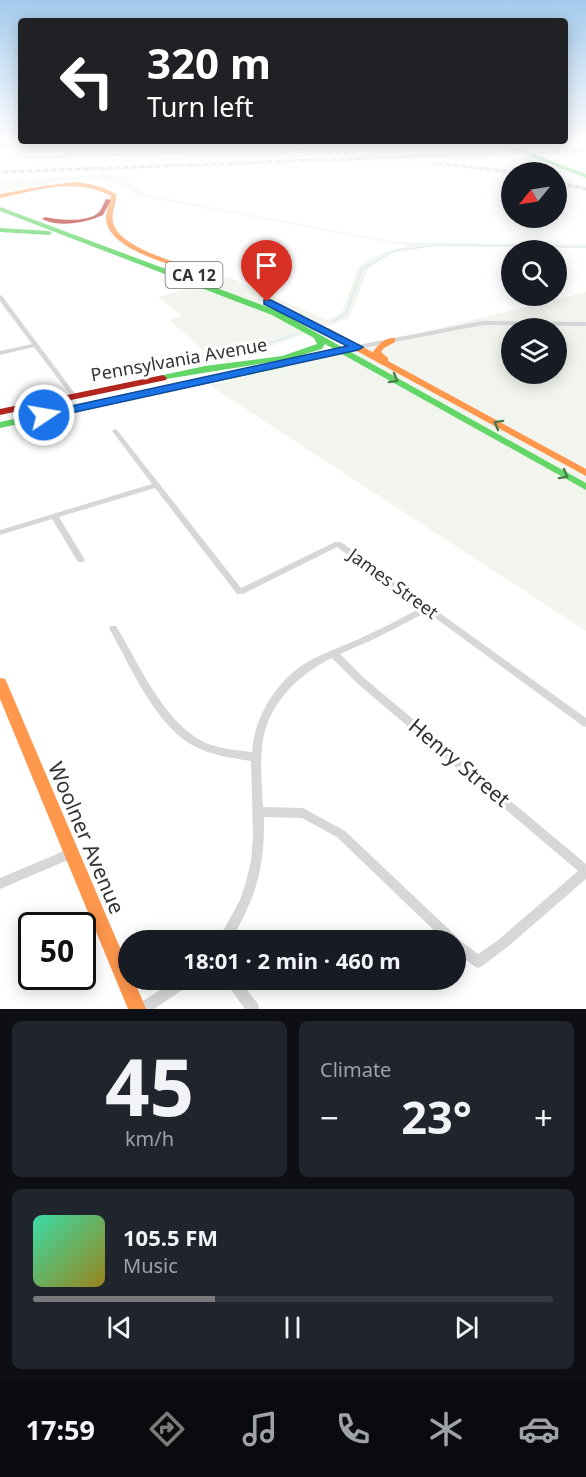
<!DOCTYPE html>
<html lang="en">
<head>
<meta charset="utf-8">
<style>
	body { margin:0; font-family:"Noto Sans",sans-serif; background:#20242c; color:#f1f3f6; height:100vh; display:flex; flex-direction:column; font-size:22px; white-space:nowrap }
	* { box-sizing:border-box; margin:0 }
	p { font-size:20px; color:#9ea1a6 }
	.icon { flex:none; width:33px; height:33px; fill:none; stroke:currentColor; stroke-width:2; stroke-linecap:round; stroke-linejoin:round }
	.map { position:relative; height:1009px; overflow:hidden }
	.side { display:flex; flex-direction:column; gap:12px; padding:12px; background:#0d0f14; flex:1 }
	.side>* { flex:none }
	.banner { position:absolute; left:18px; top:18px; width:550px; height:126px; border-radius:6px; box-shadow:0 3px 15px #0003; background:#202124; color:#fff; overflow:hidden }
	.needle { width:39px; rotate:240deg }
	.tools { position:absolute; left:501px; top:162px; display:grid; gap:12px }
	.tools a { display:grid; place-items:center; width:66px; height:66px; border-radius:50%; background:#171b24; box-shadow:0 3px 15px #0003; font-size:30px }
	.speed { position:absolute; left:18px; top:912px; display:flex; gap:12px; font-size:30px; font-weight:700; text-align:center }
	.speed>* { display:grid; place-content:center; width:78px; height:78px; border-radius:50%; background:#171b24; box-shadow:0 3px 15px #0003; line-height:1 }
	.speed .limit { border:3px solid #111; border-radius:9px; background:#fff; color:#111 }
	.pin { position:absolute; display:grid; place-items:center; width:51px; height:51px; color:#fff; margin:-62px -26px; border-radius:50% 50% 50% 0; rotate:-45deg; box-shadow:0 0 6px #0007 }
	.pin .icon { rotate:45deg }
	.me { position:absolute; width:66px; margin:-33px; rotate:78deg; stroke-linejoin:round; filter:drop-shadow(0 0 4px #0008) }
	.turn { display:flex; align-items:center; gap:21px; height:126px; padding:0 30px; font-size:27px }
	.turn .icon { width:78px; height:78px; stroke-width:2.5 }
	.turn b { display:block; font-size:42px; line-height:51px }
	.big { font-size:45px; font-weight:700; line-height:1.1 }
	.side .widget { flex:1; display:flex; flex-direction:column; justify-content:center; gap:9px; min-width:0; padding:0 21px; border-radius:9px; background:#20242c }
	.side .dial { align-items:center; gap:0 }
	.dial b { font-size:78px; line-height:1 }
	.song { display:flex; align-items:center; gap:18px }
	.cover { width:72px; height:72px; border-radius:9px; background:linear-gradient(135deg,hsl(160 70% 55%),hsl(50 70% 35%)) }
	.played { height:6px; border-radius:3px; background:linear-gradient(90deg,#7a7a7a 35%,#363941 35%) }
	.keys { display:flex; justify-content:space-around; direction:ltr }
	.heat { display:flex; justify-content:space-between; align-items:center; font-size:33px; direction:ltr }
	.side .tiles { flex:1; display:grid; gap:12px; grid-template-columns:1fr 1fr }
	.widget:last-child { grid-column:span 2 }
	.trip { position:absolute; left:118px; top:930px; width:348px; height:60px; border-radius:30px; background:#171b24; box-shadow:0 3px 15px #0003; font-weight:700; line-height:60px; text-align:center }
	.tabs { display:flex; height:96px; justify-content:space-around; align-items:center; background:#090b0e; color:#9ea1a6 }
	.tabs .icon { width:42px; height:42px }
	.tabs .current { color:#7a7a7a }
	.tabs b { font-size:27px; color:#f1f3f6 }
	.map>svg:first-child { display:block }
</style>
</head>
<body>
<div class="map">
<svg width="586" height="1009" viewBox="0 0 586 1009">
	<rect width="100%" height="100%" fill="#fff"/>
	<!-- green -->
	<g fill="#f1f5ed" fill-rule="evenodd">
		<path d="M121,174l24,20 250,48 191,3v3l-151,-2 -44,7 -23,16 -19,49 -122,44 -11,-4 -11,3 -7,-4 7,-5 -35,-32 12,-4 -24,-19 70,-20 99,43 15,-7 16,-45c14,-14 32,-17 50,-22l-270,-50c-35,-31 -93,-11 -135,-4l-3,-6 3,-6z"/>
		<path d="M586,292v339l-377,-246zM512,328h44v46h-44z"/>
	</g>
	<g fill="none" stroke-linecap="round" stroke-linejoin="round">
		<!-- stream -->
		<g stroke="#ddebf3" stroke-width="1.5">
			<path d="M333,321l13,-7 16,-45 34,-19 46,-5 144,2"/>
			<path d="M224,359l72,-25"/>
		</g>
		<!-- street -->
		<g fill="#d7d7d7" fill-rule="evenodd">
			<path d="M57,141h4l14,14 107,-3 2,1 -2,1 -157,5 -2,-1 2,-1 46,-2z"/>
			<path d="M204,141h10l-23,4 -2,-1z"/>
			<path d="M231,141h5l25,14 82,-14h8l21,11 -3,1 -22,-11 -87,15z"/>
			<path d="M386,141h8l-19,4 -2,-1z"/>
			<path d="M397,141h6l16,4 49,-3 -1,-1h4l2,2 -2,1 -52,3z"/>
			<path d="M140,143l1,2 -50,7 -2,-1z"/>
			<path d="M0,295l2,1 74,99v2h-4l-38,-50 -34,8v-4l32,-7 -32,-43z"/>
			<path d="M483,321l103,1v4l-103,-1 -125,24 -3,-2 3,-2z"/>
			<path d="M115,429l2,1 124,158 94,-46h6l245,176v9l-3,-1 -156,-114 -55,28 -32,14 24,24 222,186v15l-81,70 -23,17 -4,2 -4,-2 -18,-14v-12h-12l-107,-103 -35,-19 -38,-1c1,51 -8,80 -33,123h-13l22,-40 6,-18 5,-21 2,-25 -2,-75c-18,-3 -38,-5 -55,-14 -40,-19 -66,-82 -87,-119l1,-2h6c22,36 47,95 86,115 15,8 33,9 50,11 2,-34 23,-69 52,-88 17,-10 36,-17 55,-25 21,-10 41,-20 62,-31l-84,-61 -94,47h-6l-82,-106 -96,29 26,43 -1,2h-6l-26,-43 -52,16v-5l152,-46 -40,-53zM332,658l26,26 220,187 -81,70 -19,13 -20,-15 -2,-3 -111,-105 -42,-23 -40,-1c-1,-20 -3,-40 -1,-61 5,-41 35,-71 70,-88z"/>
			<path d="M71,848l4,1 2,4 -2,4 -75,32v-11z"/>
			<path d="M176,980h17l-2,4 -37,25h-17l1,-5z"/>
			<path d="M225,980h14l19,24 1,5h-14l-18,-25z"/>
		</g>
		<!-- fast -->
		<g fill="#63d668" fill-rule="evenodd">
			<path d="M25,141h14l-39,7v-4z"/>
			<path d="M491,141h8l87,33v4z"/>
			<path d="M0,207l278,104 64,36 19,-2v4l-12,2 237,132v7l-246,-137 -47,8 -10,-1 -123,20 -1,-2 4,-3 42,-9 77,-10 35,-12 -3,-6 -42,-23 -272,-104zM325,344l9,5 -32,6 20,-6z"/>
			<path d="M0,228l49,3 3,2 -3,2 -49,-3z"/>
			<path d="M282,362l4,3 -1,2 -285,61v-6z"/>
		</g>
		<!-- slow -->
		<g fill="#ff974d" fill-rule="evenodd">
			<path d="M73,182c16,1 29,4 43,12 1,9 -5,18 -3,28 5,24 55,37 75,45v2h-4c-22,-7 -76,-22 -78,-50 0,-8 3,-16 5,-23 -35,-19 -74,-6 -111,2v-4l43,-8z"/>
			<path d="M322,328h6l46,25 -1,-1c5,-7 12,-15 22,-14v4l-11,6 -3,4 7,6v3l198,108v7l-264,-144z"/>
			<path d="M0,678l5,1 2,4 122,286v11h5l12,29h-18l-128,-310z"/>
		</g>
		<!-- jam -->
		<g fill="#b3261e" fill-rule="evenodd">
			<path d="M106,199l5,1 -8,15c-18,8 -43,13 -61,4l3,-2c13,3 44,6 54,-5 3,-3 5,-10 7,-13z"/>
			<path d="M163,375l4,3 -1,2 -166,35v-6z"/>
		</g>
		<!-- rail casing -->
		<g stroke="#bebebe" stroke-width="3">
			<g id="rail">
				<path d="M434,163l81,9"/>
				<path d="M0,172l586,-22"/>
				<path d="M556,182l30,7"/>
			</g>
		</g>
		<!-- rail -->
		<use href="#rail" stroke="#fff" stroke-width="1.5" stroke-dasharray="4" stroke-linecap="butt"/>
	</g>
	<!-- one-way arrows -->
	<defs><path id="oneway-chevron" d="M-2-3.5L2.5 0L-2 3.5" fill="none" stroke-width="1.6" stroke-linecap="round" stroke-linejoin="round" transform="scale(1.5)"/></defs>
	<g stroke="#497c4b">
		<use href="#oneway-chevron" transform="translate(394 379) rotate(29)"/>
		<use href="#oneway-chevron" transform="translate(498 424) rotate(-151)"/>
		<use href="#oneway-chevron" transform="translate(564 475) rotate(29)"/>
	</g>
	<!-- sky -->
	<linearGradient id="sky" x2="0" y2="1"><stop stop-color="#a3caec"/><stop offset="0.5" stop-color="#fff"/><stop offset="1" stop-color="#fff" stop-opacity="0"/></linearGradient>
	<rect width="586" height="282" fill="url(#sky)"/>
	<!-- route -->
	<path fill="#1a73e8" stroke="#114b97" stroke-width="1.5" d="M264,300h7l92,47 -5,3 -314,69 -6,-4 6,-3 303,-66 -83,-42z"/>
	<g text-anchor="middle" stroke-width="6" stroke-linejoin="round" paint-order="stroke">
		<!-- shield labels -->
		<rect fill="#fff" stroke="#707070" stroke-width="1.5" x="165.5" y="262" width="57" height="26" rx="4.5"/>
		<g font-size="16" font-weight="bold" fill="#333">
			<text x="194" y="281">CA 12</text>
		</g>
		<!-- street labels -->
		<g font-size="18" fill="#333" stroke="#fff">
			<text transform="translate(179 360) rotate(-10)" y="6">Pennsylvania Avenue</text>
			<text transform="translate(393 584) rotate(36)" y="6">James Street</text>
		</g>
		<!-- near-street labels -->
		<g font-size="21" fill="#333" stroke="#fff">
			<text transform="translate(459 763) rotate(40)" y="7">Henry Street</text>
			<text transform="translate(86 838) rotate(67)" y="7">Woolner Avenue</text>
		</g>
	</g>
</svg>
<div class="tools">
<a><svg class="needle" viewBox="-14 -14 28 28"><path d="M0-13l5 13h-10z" fill="#e53935"/><path d="M0 13l5-13h-10z" fill="#9ea1a6"/></svg></a>
<a><svg class="icon" aria-label="search" viewBox="0 0 24 24"><circle cx="10" cy="10" r="6"/><path d="M15 15l6 6"/></svg></a>
<a><svg class="icon" aria-label="layers" viewBox="0 0 24 24"><path d="M12 4l9 5-9 5-9-5zM3 14l9 5 9-5"/></svg></a>
</div>
<div class="speed"><div class="limit">50</div></div>
<div class="pin" style="left:267px;top:302px;background:#d93025"><svg class="icon" aria-label="arrive" viewBox="0 0 24 24"><path d="M6 21V4h12l-3 4 3 4H6"/></svg></div>
<svg class="me" style="left:44px;top:415px" viewBox="-20 -20 40 40"><circle r="17" fill="#1a73e8" stroke="#fff" stroke-width="3"/><path d="M0-11L8 9 0 5-8 9z" fill="#fff"/></svg>
<div class="trip">18:01 · 2 min · 460 m</div>
<div class="banner">
<div class="turn"><svg class="icon" aria-label="left" viewBox="0 0 24 24"><path d="M17 20v-9H6M10 6l-5 5 5 5"/></svg><div><b>320 m</b>Turn left</div></div>
</div>
</div>
<section class="side">
<div class="tiles">
<div class="widget dial"><b>45</b><p>km/h</p></div>
<div class="widget"><p>Climate</p>
<div class="heat"><a>−</a><b class="big">23°</b><a>+</a></div>
</div>
<div class="widget">
<div class="song"><i class="cover"></i><div><b>105.5 FM</b><p>Music</p></div></div>
<div class="played"></div>
<div class="keys"><svg class="icon" aria-label="previous" viewBox="0 0 24 24"><path d="M18 5L8 12l10 7zM5 5v14"/></svg><svg class="icon" aria-label="pause" viewBox="0 0 24 24"><path d="M8 5v14M16 5v14"/></svg><svg class="icon" aria-label="next" viewBox="0 0 24 24"><path d="M6 5l10 7-10 7zM19 5v14"/></svg></div>
</div>
</div>
</section>
<nav class="tabs">
<b>17:59</b>
<svg class="icon current" aria-label="directions" viewBox="0 0 24 24"><path d="M12 3l9 9-9 9-9-9zM9 14v-3h6M13 9l2 2-2 2"/></svg>
<svg class="icon" aria-label="music" viewBox="0 0 24 24"><path d="M9 18V5l10-2v13"/><circle cx="6" cy="18" r="3"/><circle cx="16" cy="16" r="3"/></svg>
<svg class="icon" aria-label="phone" viewBox="0 0 24 24"><path d="M5 4h4l2 5-3 2q2 4 5 5l2-3 5 2v4C11 20 4 13 5 4z"/></svg>
<svg class="icon" aria-label="climate" viewBox="0 0 24 24"><path d="M12 3v18M4 7l16 10M4 17L20 7"/></svg>
<svg class="icon" aria-label="car" viewBox="0 0 24 24"><path d="M5 17H2v-5l4-1 3-4h7l3 4 3 1v5h-3M9 17h6M6 11h13"/><circle cx="7" cy="17" r="2"/><circle cx="17" cy="17" r="2"/></svg>
</nav>
</body>
</html>
